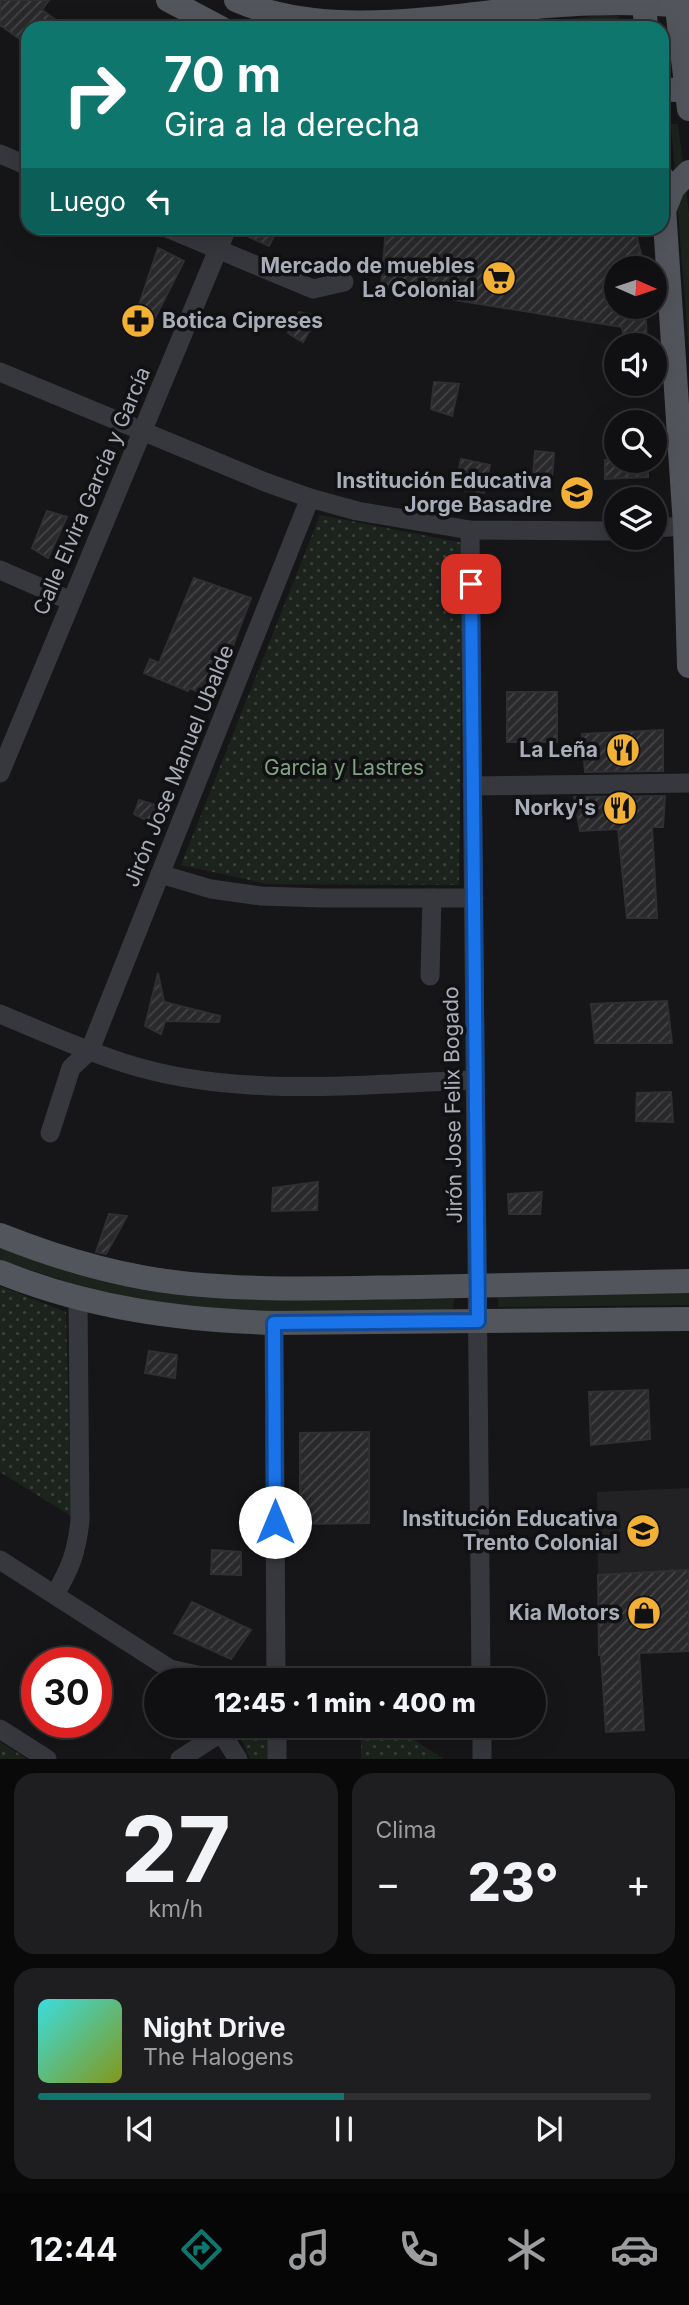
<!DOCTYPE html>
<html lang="es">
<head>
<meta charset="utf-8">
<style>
	body { margin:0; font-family:Inter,sans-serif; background:#1e1e20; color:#f1f3f6; height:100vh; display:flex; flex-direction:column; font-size:26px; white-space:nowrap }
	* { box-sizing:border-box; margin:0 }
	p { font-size:23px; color:#9c9d9f }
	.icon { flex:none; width:38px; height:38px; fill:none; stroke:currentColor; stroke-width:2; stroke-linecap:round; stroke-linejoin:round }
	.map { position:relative; height:1759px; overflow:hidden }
	.details { display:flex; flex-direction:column; gap:14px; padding:14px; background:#09090a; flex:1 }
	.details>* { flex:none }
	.hud { position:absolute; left:21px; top:21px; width:648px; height:214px; border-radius:21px; box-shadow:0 7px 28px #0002,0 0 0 2px #303032; background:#0f766e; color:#fff; overflow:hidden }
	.needle { width:46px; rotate:93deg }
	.buttons { position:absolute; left:604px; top:256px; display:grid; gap:14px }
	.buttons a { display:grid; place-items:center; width:63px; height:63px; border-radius:50%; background:#101012; box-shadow:0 7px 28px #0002,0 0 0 2px #303032; font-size:35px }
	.speed { position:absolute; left:21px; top:1647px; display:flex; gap:14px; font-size:35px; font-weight:700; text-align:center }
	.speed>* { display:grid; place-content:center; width:91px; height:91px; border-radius:50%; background:#101012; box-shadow:0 7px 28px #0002,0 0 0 2px #303032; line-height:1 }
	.speed .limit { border:10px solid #d22; background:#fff; color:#111 }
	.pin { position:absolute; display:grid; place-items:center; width:60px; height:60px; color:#fff; margin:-30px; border-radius:14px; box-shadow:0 4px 10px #0006 }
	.me { position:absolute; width:77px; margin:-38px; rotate:0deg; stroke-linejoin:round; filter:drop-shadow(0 0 5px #0008) }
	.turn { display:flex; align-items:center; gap:24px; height:147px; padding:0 28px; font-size:32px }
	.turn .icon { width:91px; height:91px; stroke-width:2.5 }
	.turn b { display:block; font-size:49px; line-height:60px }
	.then { display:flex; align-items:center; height:66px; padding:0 28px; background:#0003; gap:14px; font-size:26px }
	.big { font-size:52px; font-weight:800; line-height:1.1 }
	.details .widget { flex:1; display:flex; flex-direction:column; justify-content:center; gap:10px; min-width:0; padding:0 24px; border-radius:21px; background:#1e1e20 }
	.details .dial { align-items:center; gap:0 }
	.dial b { font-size:91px; line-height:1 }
	.song { display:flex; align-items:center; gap:21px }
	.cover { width:84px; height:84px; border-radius:10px; background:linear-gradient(135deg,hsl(180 70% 55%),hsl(70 70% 35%)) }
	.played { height:7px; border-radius:4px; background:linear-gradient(90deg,#0f766e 50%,#303032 50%) }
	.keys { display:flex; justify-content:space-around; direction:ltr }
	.heat { display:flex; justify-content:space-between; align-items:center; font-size:38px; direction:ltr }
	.details .tiles { flex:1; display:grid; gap:14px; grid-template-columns:1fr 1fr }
	.widget:last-child { grid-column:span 2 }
	.trip { position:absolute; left:144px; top:1668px; width:402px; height:70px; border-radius:35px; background:#101012; box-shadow:0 7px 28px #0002,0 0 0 2px #303032; font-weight:800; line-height:70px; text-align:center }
	.dock { display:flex; height:112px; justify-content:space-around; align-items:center; background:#060607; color:#9c9d9f }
	.dock .icon { width:49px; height:49px }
	.dock .current { color:#0f766e }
	.dock b { font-size:32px; color:#f1f3f6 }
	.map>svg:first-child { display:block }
</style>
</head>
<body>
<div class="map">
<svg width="689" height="1759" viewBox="0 0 689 1759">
	<defs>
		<pattern id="park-dots" width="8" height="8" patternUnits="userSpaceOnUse" patternTransform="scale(1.75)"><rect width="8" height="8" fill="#1c231d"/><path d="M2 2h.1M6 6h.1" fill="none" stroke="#3a403c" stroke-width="1.8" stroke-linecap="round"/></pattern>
		<pattern id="building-hatch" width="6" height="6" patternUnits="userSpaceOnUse" patternTransform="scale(1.75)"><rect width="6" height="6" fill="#29292c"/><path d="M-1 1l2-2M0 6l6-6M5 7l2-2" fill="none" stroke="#454548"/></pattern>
	</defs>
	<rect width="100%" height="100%" fill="#161618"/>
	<!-- built -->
	<path fill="#222225" d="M689,1488v82l-91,5 -1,-83z"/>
	<!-- green -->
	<g fill="#1c231d">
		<path d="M619,12l1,16h-191l114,-5z"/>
		<path d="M671,124h7l11,89v139z"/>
		<path d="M0,1242l273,55 181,2 -1,11 -180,5 -123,-14 -61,-12 -89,-29z"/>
		<path d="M689,1291v14l-191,2v-12z"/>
	</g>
	<!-- park -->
	<g fill="url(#park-dots)">
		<path d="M320,515l143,28 -4,342 -192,-1 -86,-19z"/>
		<path d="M0,1286l66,26 5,204 -71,-44z"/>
		<path d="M231,1726h37v33h-18l-10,-23z"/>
		<path d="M361,1726h31l52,33h-83z"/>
		<path d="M0,1742l27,17h-27z"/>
	</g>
	<!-- building -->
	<g fill="url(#building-hatch)" stroke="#303034" stroke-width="2">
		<path d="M0,0h49l-7,10 25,18h-39l-8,11 -20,-14z"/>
		<path d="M239,228h39l-9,18 -31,-14z"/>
		<path d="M386,228h249l9,40h-28v38h29l2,33 -23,1 -2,-13 -241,-39z"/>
		<path d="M158,248l26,13 -29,57 -16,-13z"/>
		<path d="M299,312l19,4 -15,26 -15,-9z"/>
		<path d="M434,382l25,2 -7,32 -21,-7z"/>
		<path d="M535,451l19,2 -3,37 -19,-2z"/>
		<path d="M461,459l29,6 -6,28 -29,-4z"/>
		<path d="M605,460h43v17l-43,2z"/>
		<path d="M47,511l20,6 -19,41 -16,-10z"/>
		<path d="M194,578l57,20 -38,100 -24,-10 -1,3 -44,-18 6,-14 9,4z"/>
		<rect x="507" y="692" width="50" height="50"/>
		<path d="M663,730v41l-78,1 -3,-38z"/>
		<path d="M665,796l-2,31h-11l5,91h-30l-9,-89 -38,2 -6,-34z"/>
		<path d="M139,800l19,6 -6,17 -18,-9z"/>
		<path d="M158,973l6,29 56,14 -1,6 -54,-1 -4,13 -16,-8z"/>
		<path d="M667,1001l5,42h-77l-4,-39z"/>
		<path d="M671,1092l2,30 -37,-1 1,-28z"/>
		<path d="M318,1182l-1,28 -45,1 1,-23z"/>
		<path d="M542,1192l-2,22h-31l-1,-20z"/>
		<path d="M109,1214l18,2 -21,38 -10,-2z"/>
		<path d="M149,1351l28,4 -2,23 -30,-5z"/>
		<path d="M648,1390l2,49 -59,6 -2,-53z"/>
		<path d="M369,1432v91l-69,1v-91z"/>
		<path d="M212,1550l29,2v23l-30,-1z"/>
		<path d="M689,1570v81l-50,2 5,77 -38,2 -5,-77h-2l-1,-80z"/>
		<path d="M192,1602l59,28 -20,29 -57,-26z"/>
	</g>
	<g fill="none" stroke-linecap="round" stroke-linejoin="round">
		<!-- minor -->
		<g stroke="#37383d" stroke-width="19">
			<path d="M0,154l28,12"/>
			<path d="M167,228l146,61 31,-7"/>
			<path d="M0,372l265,110 45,16 47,13 113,19 146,1"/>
			<path d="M654,528l31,-2"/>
			<path d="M470,530l11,1150"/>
			<path d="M0,570l71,31"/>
			<path d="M0,773l227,-545"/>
			<path d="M472,786l217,-3"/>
			<path d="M160,874l51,15 50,7 62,2h151"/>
			<path d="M430,976l2,-78"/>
			<path d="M0,1014c41,17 82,36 124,49 111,36 237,21 351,17"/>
			<path d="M50,1133l21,-65 19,-18 220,-552"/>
			<path d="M274,1323l2,357"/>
			<path d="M0,1560l170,109 10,11"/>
			<path d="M55,1594c16,-26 22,-44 25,-74l-2,-221"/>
			<path d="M170,1669l50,11"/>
			<path d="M217,1726l21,33"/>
			<path d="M277,1726v33"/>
			<path d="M482,1726v33"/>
			<path d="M0,1729l47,30"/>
			<path d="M180,1759l42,-27"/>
		</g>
		<!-- major -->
		<g stroke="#53555c" stroke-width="24">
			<path d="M168,0l53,28"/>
			<path d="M236,0c91,41 213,15 310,6 47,-4 96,-4 143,0"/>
			<path d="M644,0l2,28"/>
			<path d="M662,89l27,2"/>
			<path d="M662,177l23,349 4,140"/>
			<path d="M665,208l8,-20 16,-16"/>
			<path d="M0,1235c60,24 125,43 190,49 76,7 152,4 228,3 90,-2 181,-4 271,-6"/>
			<path d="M0,1272c90,36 178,48 274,51l415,-4"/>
		</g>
		<!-- major-bridge -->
		<path stroke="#53555c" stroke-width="24" d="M676,0l13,109"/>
	</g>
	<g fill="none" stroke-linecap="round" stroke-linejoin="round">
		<!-- route casing -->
		<g stroke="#114b97" stroke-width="18">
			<path id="route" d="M275,1522l-1,-199 204,-2 -7,-737"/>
		</g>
		<!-- route -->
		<use href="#route" stroke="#1a73e8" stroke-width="12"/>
	</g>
	<!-- icons -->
	<defs>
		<g id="supermarket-disc" transform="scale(1.75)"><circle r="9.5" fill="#f2b134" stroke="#111113"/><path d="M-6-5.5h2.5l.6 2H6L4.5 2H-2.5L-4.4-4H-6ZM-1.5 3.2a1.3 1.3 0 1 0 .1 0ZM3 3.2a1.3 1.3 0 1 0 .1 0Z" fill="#111"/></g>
		<g id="pharmacy-disc" transform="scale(1.75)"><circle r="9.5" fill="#f2b134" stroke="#111113"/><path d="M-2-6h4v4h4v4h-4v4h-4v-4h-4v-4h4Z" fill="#111"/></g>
		<g id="school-disc" transform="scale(1.75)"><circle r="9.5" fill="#f2b134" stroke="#111113"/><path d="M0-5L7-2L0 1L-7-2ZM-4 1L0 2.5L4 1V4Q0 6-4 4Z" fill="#111"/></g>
		<g id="restaurant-disc" transform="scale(1.75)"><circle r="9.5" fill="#f2b134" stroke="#111113"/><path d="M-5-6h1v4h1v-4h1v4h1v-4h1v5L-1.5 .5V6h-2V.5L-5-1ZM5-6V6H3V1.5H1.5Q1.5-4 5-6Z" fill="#111"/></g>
		<g id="shop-disc" transform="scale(1.75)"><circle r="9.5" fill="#f2b134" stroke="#111113"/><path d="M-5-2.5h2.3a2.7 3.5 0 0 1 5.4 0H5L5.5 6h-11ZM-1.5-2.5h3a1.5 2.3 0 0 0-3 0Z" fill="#111"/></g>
	</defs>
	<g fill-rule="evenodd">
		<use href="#supermarket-disc" x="499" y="278"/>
		<use href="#pharmacy-disc" x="138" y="321"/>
		<use href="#school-disc" x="577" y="493"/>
		<use href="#restaurant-disc" x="623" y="750"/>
		<use href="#restaurant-disc" x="620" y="808"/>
		<use href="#school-disc" x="643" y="1531"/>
		<use href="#shop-disc" x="644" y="1613"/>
	</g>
	<g text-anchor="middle" stroke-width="7" stroke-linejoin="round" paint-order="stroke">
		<!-- poi labels -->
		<g font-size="21" font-weight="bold" fill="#a8adb8" stroke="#111113" text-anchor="end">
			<text x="475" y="273">Mercado de muebles<tspan x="475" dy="24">La Colonial</tspan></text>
			<text x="162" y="328" text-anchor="start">Botica Cipreses</text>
			<text x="552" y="488">Institución Educativa<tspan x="552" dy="24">Jorge Basadre</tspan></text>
			<text x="598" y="757">La Leña</text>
			<text x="596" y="815">Norky's</text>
			<text x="618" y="1526">Institución Educativa<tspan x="618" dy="24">Trento Colonial</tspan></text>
			<text x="620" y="1620">Kia Motors</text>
		</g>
		<!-- street labels -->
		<g font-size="21" fill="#a8adb8" stroke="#111113">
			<text transform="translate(92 491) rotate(-67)" y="7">Calle Elvira García y García</text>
			<text transform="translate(179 766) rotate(-68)" y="7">Jirón Jose Manuel Ubalde</text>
			<text transform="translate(453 1105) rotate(-91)" y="7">Jirón Jose Felix Bogado</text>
		</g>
		<!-- park labels -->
		<g font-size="21" fill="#7fa381" stroke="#111113">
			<text x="344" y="775">Garcia y Lastres</text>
		</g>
	</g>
</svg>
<div class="buttons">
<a><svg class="needle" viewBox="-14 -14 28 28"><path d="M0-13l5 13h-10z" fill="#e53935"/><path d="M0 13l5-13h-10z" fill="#9c9d9f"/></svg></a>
<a><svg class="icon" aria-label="sound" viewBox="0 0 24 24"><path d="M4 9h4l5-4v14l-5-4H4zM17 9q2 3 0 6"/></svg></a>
<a><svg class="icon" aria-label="search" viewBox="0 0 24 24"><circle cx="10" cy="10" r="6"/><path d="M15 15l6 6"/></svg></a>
<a><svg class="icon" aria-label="layers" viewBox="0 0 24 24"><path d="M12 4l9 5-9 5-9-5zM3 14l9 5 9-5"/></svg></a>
</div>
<div class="speed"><div class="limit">30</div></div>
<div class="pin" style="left:471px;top:584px;background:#d93025"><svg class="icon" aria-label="arrive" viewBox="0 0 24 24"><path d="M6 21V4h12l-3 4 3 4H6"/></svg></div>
<svg class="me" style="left:275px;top:1522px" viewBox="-20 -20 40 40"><circle r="19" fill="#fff"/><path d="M0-13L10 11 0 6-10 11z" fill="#1a73e8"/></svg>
<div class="trip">12:45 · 1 min · 400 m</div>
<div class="hud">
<div class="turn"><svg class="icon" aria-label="right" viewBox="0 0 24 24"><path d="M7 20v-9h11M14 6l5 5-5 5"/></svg><div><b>70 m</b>Gira a la derecha</div></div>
<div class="then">Luego<svg class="icon" aria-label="left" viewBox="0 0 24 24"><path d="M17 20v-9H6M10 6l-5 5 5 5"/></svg></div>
</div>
</div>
<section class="details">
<div class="tiles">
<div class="widget dial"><b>27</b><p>km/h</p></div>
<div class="widget"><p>Clima</p>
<div class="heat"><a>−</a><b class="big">23°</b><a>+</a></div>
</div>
<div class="widget">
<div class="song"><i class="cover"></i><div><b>Night Drive</b><p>The Halogens</p></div></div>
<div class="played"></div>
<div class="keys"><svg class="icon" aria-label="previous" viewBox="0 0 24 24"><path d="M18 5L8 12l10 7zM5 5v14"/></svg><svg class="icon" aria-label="pause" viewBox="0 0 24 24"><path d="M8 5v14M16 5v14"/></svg><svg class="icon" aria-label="next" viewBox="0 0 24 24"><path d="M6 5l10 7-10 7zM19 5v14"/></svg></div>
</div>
</div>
</section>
<nav class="dock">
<b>12:44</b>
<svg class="icon current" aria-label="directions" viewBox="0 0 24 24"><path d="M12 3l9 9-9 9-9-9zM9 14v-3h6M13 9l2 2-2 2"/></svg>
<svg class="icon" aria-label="music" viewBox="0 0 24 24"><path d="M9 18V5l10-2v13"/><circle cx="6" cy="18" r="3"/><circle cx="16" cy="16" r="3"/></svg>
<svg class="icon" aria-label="phone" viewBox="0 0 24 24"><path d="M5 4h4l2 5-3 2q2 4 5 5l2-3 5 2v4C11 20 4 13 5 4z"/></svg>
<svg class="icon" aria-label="climate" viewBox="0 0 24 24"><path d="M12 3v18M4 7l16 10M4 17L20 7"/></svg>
<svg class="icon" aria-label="car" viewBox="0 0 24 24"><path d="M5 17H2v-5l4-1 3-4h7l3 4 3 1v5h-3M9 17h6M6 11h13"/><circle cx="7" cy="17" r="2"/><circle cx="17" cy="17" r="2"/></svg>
</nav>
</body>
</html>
